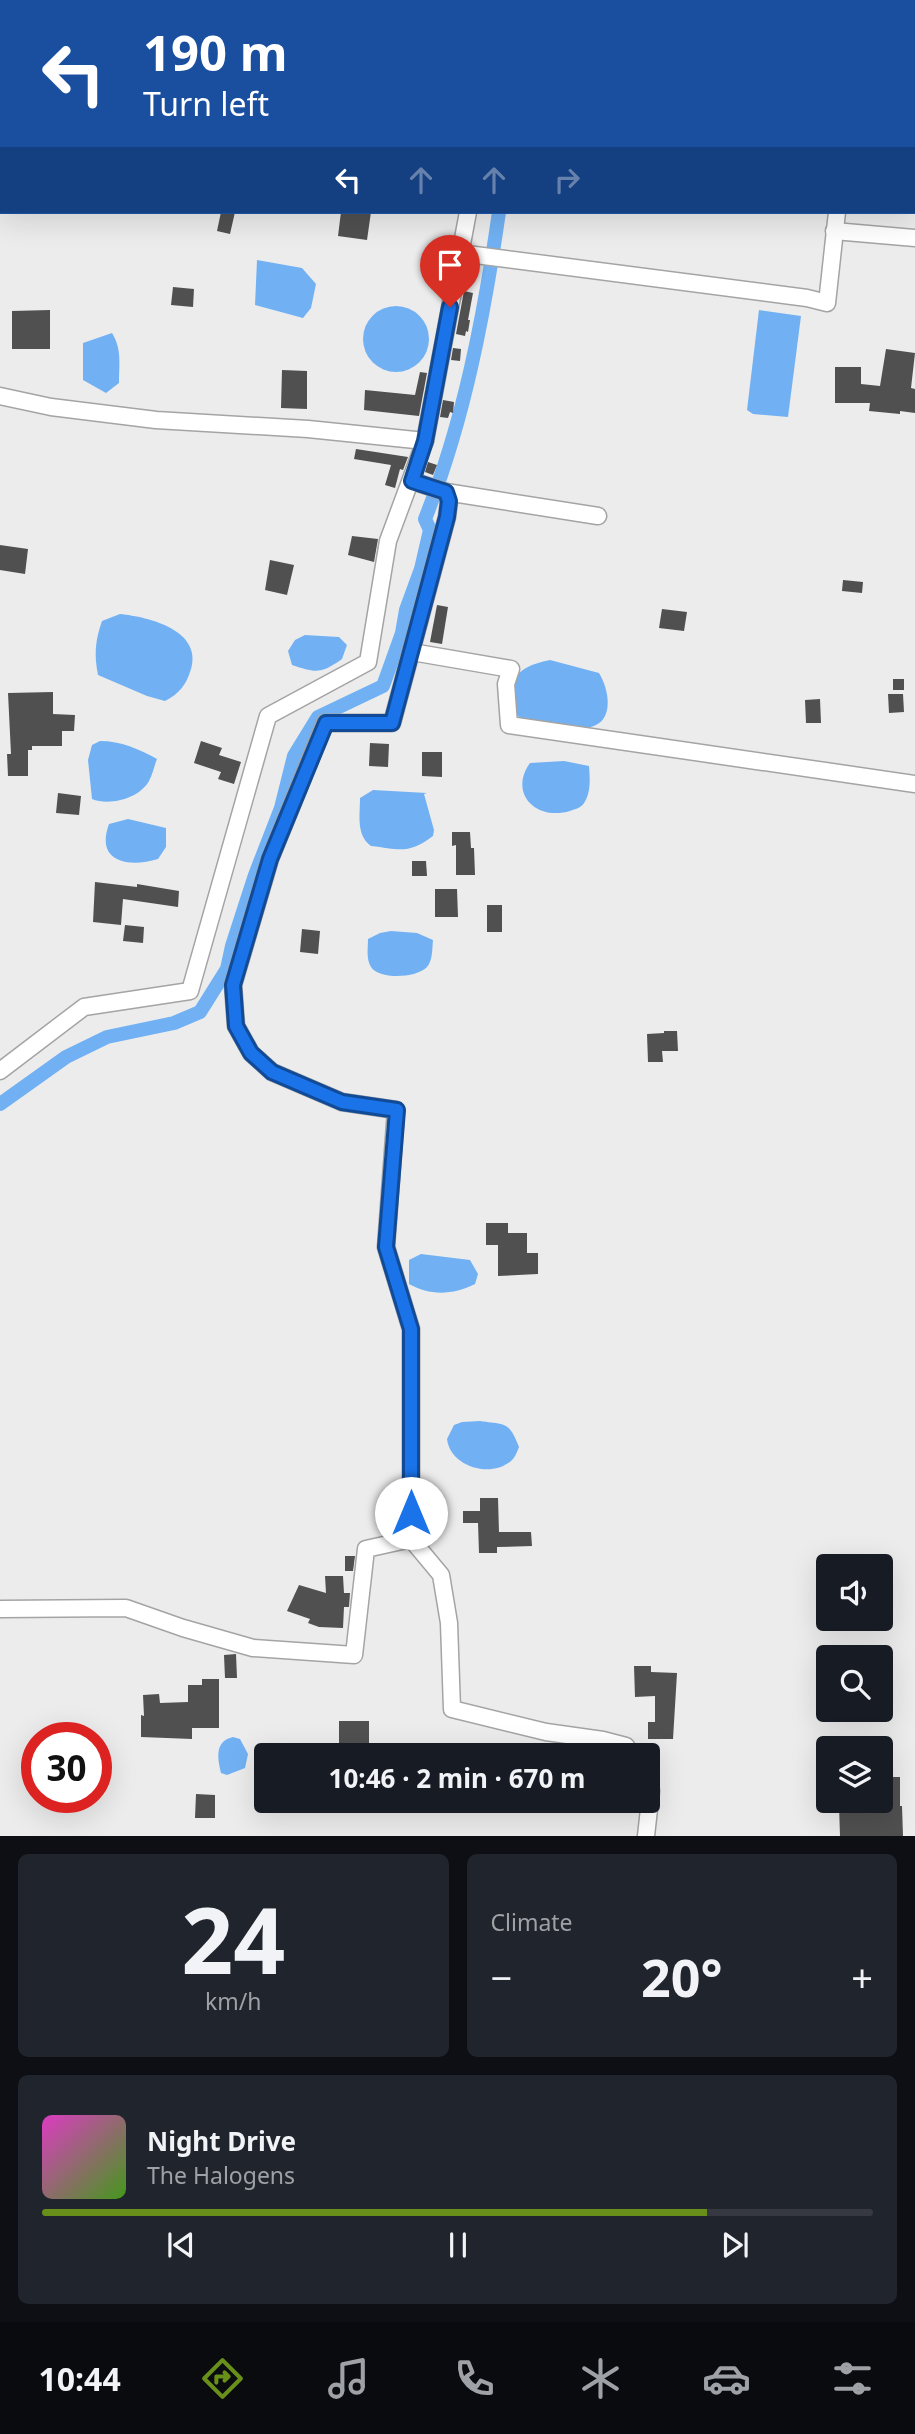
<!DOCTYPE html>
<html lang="en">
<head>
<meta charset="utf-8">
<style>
	body { margin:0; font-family:"Noto Sans",sans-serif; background:#20242c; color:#f1f3f6; height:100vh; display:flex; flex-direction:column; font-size:26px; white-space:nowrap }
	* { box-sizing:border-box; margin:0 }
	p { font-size:23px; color:#9ea1a6 }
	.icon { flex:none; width:38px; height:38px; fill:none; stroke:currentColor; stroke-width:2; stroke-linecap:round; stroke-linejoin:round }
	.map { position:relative; height:1836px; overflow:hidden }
	.details { display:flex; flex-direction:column; gap:18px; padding:18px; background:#0d0f14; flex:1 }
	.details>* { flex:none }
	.hud { position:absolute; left:0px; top:0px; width:915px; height:214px; box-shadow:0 7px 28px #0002; background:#1a4fa0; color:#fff; overflow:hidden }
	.fabs { position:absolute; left:816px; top:1554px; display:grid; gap:14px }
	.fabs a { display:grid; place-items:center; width:77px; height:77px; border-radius:7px; background:#171b24; box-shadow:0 7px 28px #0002; font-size:35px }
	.speed { position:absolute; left:21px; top:1722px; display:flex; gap:14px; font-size:35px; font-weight:700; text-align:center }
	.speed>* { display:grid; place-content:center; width:91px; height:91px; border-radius:50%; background:#171b24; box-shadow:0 7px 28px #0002; line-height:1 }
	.speed .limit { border:10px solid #d22; background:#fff; color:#111 }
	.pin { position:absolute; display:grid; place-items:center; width:60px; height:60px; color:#fff; margin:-72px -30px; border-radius:50% 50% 50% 0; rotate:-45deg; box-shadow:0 0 7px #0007 }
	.pin .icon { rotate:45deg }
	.me { position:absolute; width:77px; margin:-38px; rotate:0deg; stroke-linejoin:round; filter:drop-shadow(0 0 5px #0008) }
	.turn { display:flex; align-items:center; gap:24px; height:147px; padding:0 28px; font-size:32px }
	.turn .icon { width:91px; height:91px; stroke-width:2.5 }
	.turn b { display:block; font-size:49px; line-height:60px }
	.lanes { display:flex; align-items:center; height:66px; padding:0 28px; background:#0003; justify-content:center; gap:35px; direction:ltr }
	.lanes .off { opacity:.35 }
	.big { font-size:52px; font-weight:700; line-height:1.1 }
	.details .tile { flex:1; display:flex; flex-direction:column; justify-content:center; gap:10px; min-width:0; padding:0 24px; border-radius:10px; background:#20242c }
	.details .dial { align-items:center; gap:0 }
	.dial b { font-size:91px; line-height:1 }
	.song { display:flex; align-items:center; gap:21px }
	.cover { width:84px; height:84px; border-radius:10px; background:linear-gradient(135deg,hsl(310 70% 55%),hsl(100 70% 35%)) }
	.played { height:7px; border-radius:4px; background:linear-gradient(90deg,#698f1b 80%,#363941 80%) }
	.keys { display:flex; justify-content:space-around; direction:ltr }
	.heat { display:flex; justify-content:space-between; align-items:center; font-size:38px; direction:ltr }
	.details .tiles { flex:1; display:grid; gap:18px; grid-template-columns:1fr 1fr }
	.tile:last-child { grid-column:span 2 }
	.trip { position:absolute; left:254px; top:1743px; width:406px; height:70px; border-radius:7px; background:#171b24; box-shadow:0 7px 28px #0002; font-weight:700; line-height:70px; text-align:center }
	.menu { display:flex; height:112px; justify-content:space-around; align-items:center; background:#090b0e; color:#9ea1a6 }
	.menu .icon { width:49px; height:49px }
	.menu .active { color:#698f1b }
	.menu b { font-size:32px; color:#f1f3f6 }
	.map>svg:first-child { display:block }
</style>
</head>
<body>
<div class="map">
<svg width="915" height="1836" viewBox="0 0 915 1836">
	<rect width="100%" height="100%" fill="#ececed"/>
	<!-- water -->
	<g fill="#71b1f3">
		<path d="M0,0h124v2h-122v39h-2z"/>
		<path d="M257,260l45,8 14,16 -5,24 -8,10 -48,-13z"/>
		<circle cx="396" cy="339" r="33"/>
		<path d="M759,310l42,6 -13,101 -35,-3 -6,-4z"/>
		<path d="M112,333c10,16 7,31 7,50l-13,10 -23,-13v-37z"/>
		<path d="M120,614c29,3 82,16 71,55 -5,16 -11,24 -26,32l-18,-5 -49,-21c-4,-20 -3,-34 4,-54z"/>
		<path d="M305,635l34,2 8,8 -5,14c-21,15 -26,14 -50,6l-4,-14 7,-11z"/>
		<path d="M550,660l49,13c10,16 16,48 -8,54 -10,2 -22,0 -32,-1 -12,-1 -33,-1 -41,-10 -7,-7 -5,-16 -5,-25 0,-22 19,-27 37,-31z"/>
		<path d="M100,741c21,0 39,8 57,18 -3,7 -4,15 -8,22 -10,18 -40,25 -57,18l-4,-39 4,-15z"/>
		<path d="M564,761l25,5c1,12 2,27 -5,37 -3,5 -9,6 -14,8 -33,10 -62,-17 -40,-48z"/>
		<path d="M373,790l54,3 -3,1 10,36 -1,6c-25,19 -34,13 -62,10 -15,-11 -11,-31 -11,-48z"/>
		<path d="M128,819l38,9v19l-8,12c-30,9 -63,3 -49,-35z"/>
		<path d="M391,931l26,2 16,7c-1,9 0,20 -6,27 -10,11 -48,13 -56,0 -5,-8 -3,-19 -3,-28l12,-6z"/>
		<path d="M421,1254l49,6 8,14 -3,10c-22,11 -45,12 -66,0v-24z"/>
		<path d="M480,1421c26,4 29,0 39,26 -2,5 -4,11 -8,14 -21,18 -61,5 -64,-22l7,-14 8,-3z"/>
		<path d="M233,1737l7,2 8,15 -3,14 -18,7 -6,-2c-4,-16 -6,-32 12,-36z"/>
	</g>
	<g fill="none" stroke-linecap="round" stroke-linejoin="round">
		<!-- canal -->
		<g stroke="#71b1f3" stroke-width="14">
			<path d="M541,2v-2"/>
			<path d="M0,1104l66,-47 41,-20 67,-14 26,-11 27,-43 5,-23 23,-71 26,-67 13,-52 24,-39 65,-31 19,-53 4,-23 15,-41 9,-39 -5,-11c39,-98 59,-203 74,-307"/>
		</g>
	</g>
	<!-- building -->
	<g fill="#515050">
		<path d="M221,212h14l-5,22 -13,-3z"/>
		<path d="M341,212h30l-4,28 -29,-4z"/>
		<path d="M173,287l21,2 -1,18 -22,-2z"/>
		<path d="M464,291l9,2 -5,27h2l-2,12 -2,-1 -1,5 -9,-2z"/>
		<path d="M50,310v39h-38v-38z"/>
		<path d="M453,348l8,1 -1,12 -9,-1z"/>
		<path d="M886,349l29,4 -4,35 4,1v24l-15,-2v3l-31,-3 1,-8h-35v-36h26v17l19,2z"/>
		<path d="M282,370l25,1v38l-26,-1z"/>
		<path d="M420,372l7,1 -8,43 -55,-6 1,-20 50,5z"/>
		<path d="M443,400l11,2 -1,11 -3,-1 -2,6 -8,-1z"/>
		<path d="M356,449l52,8 -5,13 -3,-1 -5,19 -10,-3 6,-20 -37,-6z"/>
		<path d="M428,462l9,3 -4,10 -8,-3z"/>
		<path d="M352,536l26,3 -4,23 -26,-7z"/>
		<path d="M0,545l28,4 -3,25 -25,-4z"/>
		<path d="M270,560l24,5 -7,30 -22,-5z"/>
		<path d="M843,580l20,2 -1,11 -20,-2z"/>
		<path d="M437,605l11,2 -6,37 -12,-2z"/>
		<path d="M662,609l25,3 -3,19 -25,-3z"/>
		<rect x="893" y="679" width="11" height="11"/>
		<path d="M53,692v22l22,1 -1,16h-12v15h-30v4h-4v26h-20l-1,-22h4l-3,-61z"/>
		<path d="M888,694h15l1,18 -15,1z"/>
		<path d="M820,699l1,24h-15l-1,-23z"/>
		<path d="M201,741l21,7 -3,7 22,7 -7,22 -16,-5 3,-7 -27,-9z"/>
		<path d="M370,743l19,1 -1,23 -19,-1z"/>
		<path d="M422,752h20v25l-20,-1z"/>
		<path d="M58,793l23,3 -2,19 -23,-2z"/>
		<path d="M452,832h18l1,16h3l1,27h-19v-30l-4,1z"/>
		<path d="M412,861h14l1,15h-15z"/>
		<path d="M95,882l42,5v-3l42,7 -1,16 -55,-8 -2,26 -28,-3z"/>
		<path d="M435,889h22l1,28h-23z"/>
		<rect x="487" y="905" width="15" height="27"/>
		<path d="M125,925l19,2 -1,16 -20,-2z"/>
		<path d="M302,929l18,2 -2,23 -18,-2z"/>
		<path d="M664,1031h13l1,20h-16l1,11h-15l-1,-28 17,-1z"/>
		<path d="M486,1223h22v10h19v20h11v21l-40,2v-31h-12z"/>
		<path d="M480,1498h18l1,34h32l1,14 -35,1v6h-18l-1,-30h-15v-12h17z"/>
		<path d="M345,1556h10l-2,15h-8z"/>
		<path d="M325,1576h18l1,17h6l-1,14h-5l-1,21 -24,-1 -11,-4 2,-4 -23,-8 12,-26 27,8z"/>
		<path d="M236,1654l1,24h-12l-1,-23z"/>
		<path d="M634,1666h17v6l26,1 -4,66h-25v-17h7v-26l-20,1z"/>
		<path d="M202,1679h17v49h-27v11l-51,-2v-22l3,1 -1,-21 16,-1 1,9 28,-1v-17h14z"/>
		<rect x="339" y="1721" width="30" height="34"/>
		<path d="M882,1777h18v29h2l1,30h-63l-1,-31 43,-3z"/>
		<path d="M196,1794l19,1v23h-20z"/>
	</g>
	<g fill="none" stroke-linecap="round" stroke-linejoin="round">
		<!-- street casing -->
		<g stroke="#a4a4a5" stroke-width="19">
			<g id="street">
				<path d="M345,0l13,2"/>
				<path d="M514,2l1,-2"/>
				<path d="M892,2l1,-2"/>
				<path d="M834,231l81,7"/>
				<path d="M460,253l347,45 20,5 10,-91"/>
				<path d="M0,396l51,11 105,13 152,9 117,12"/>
				<path d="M412,481l34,11 152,24"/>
				<path d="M446,492l3,9 -2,16 -55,206h-67l-55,136 -37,126 3,41 15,27 21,19 70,30 54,8 -10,137 25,82v210l30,36 8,48 3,86 94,23 57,8 23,6 6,9"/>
				<path d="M412,652l99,17 -5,15 3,41 406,59"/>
				<path d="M0,1071l84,-64 106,-16 78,-275 100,-54 20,-121 37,-100 43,-229"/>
				<path d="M0,1609l126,-1 57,20 70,20 101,7 12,-106 45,-10"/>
				<path d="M646,1836l5,-45 -3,-13"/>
			</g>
		</g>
		<!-- street -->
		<use href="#street" stroke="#fff" stroke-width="16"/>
	</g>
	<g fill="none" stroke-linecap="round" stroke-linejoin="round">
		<!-- route casing -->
		<g stroke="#114b97" stroke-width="18">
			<path id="route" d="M411,1513v-184l-25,-82 11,-137 -55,-8 -70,-30 -21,-19 -15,-27 -3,-41 37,-126 56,-136h66l55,-206 2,-16 -3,-9 -34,-11 13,-40 25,-134"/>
		</g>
		<!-- route -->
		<use href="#route" stroke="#1a73e8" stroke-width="12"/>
	</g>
</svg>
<div class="fabs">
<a><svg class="icon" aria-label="sound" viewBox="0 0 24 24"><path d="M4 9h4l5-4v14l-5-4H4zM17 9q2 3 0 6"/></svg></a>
<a><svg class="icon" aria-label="search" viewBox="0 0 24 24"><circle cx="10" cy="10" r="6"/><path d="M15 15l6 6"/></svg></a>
<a><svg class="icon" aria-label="layers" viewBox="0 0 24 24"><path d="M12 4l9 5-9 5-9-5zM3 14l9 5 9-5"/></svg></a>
</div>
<div class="speed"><div class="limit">30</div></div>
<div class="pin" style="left:450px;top:307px;background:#d93025"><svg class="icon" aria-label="arrive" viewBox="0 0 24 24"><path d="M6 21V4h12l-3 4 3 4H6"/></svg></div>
<svg class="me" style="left:411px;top:1513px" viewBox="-20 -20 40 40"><circle r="19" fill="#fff"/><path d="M0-13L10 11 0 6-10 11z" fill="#1a73e8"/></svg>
<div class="trip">10:46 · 2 min · 670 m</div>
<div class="hud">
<div class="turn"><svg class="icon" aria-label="left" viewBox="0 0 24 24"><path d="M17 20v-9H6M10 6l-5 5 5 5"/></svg><div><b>190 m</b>Turn left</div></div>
<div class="lanes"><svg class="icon" aria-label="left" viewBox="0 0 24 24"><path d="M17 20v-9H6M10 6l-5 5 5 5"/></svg><svg class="icon off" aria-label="ahead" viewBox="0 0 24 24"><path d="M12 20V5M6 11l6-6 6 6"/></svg><svg class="icon off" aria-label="ahead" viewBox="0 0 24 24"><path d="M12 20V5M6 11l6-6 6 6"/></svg><svg class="icon off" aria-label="right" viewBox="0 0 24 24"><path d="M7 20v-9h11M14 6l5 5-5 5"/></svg></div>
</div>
</div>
<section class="details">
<div class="tiles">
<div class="tile dial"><b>24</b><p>km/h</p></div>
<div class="tile"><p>Climate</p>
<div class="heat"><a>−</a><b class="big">20°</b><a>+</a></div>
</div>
<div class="tile">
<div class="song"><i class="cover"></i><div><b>Night Drive</b><p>The Halogens</p></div></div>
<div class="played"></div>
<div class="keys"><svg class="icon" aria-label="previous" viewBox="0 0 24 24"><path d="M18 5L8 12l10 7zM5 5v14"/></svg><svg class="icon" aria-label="pause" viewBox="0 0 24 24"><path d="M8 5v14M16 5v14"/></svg><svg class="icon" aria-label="next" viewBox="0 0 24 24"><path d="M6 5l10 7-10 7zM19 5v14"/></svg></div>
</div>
</div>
</section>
<nav class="menu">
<b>10:44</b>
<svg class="icon active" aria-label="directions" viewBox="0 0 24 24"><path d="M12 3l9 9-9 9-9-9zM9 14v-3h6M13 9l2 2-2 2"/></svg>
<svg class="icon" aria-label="music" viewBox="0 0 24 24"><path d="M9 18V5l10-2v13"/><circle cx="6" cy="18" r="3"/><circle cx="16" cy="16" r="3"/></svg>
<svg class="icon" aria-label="phone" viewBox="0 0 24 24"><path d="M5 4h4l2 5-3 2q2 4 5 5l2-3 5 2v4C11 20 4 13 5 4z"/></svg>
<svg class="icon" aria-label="climate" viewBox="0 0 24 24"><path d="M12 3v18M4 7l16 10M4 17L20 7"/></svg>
<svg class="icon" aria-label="car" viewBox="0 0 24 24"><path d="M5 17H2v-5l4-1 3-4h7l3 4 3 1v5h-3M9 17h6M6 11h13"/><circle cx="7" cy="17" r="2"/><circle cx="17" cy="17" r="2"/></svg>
<svg class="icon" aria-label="filters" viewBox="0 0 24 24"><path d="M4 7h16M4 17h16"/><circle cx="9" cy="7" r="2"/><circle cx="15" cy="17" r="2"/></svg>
</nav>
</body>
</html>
